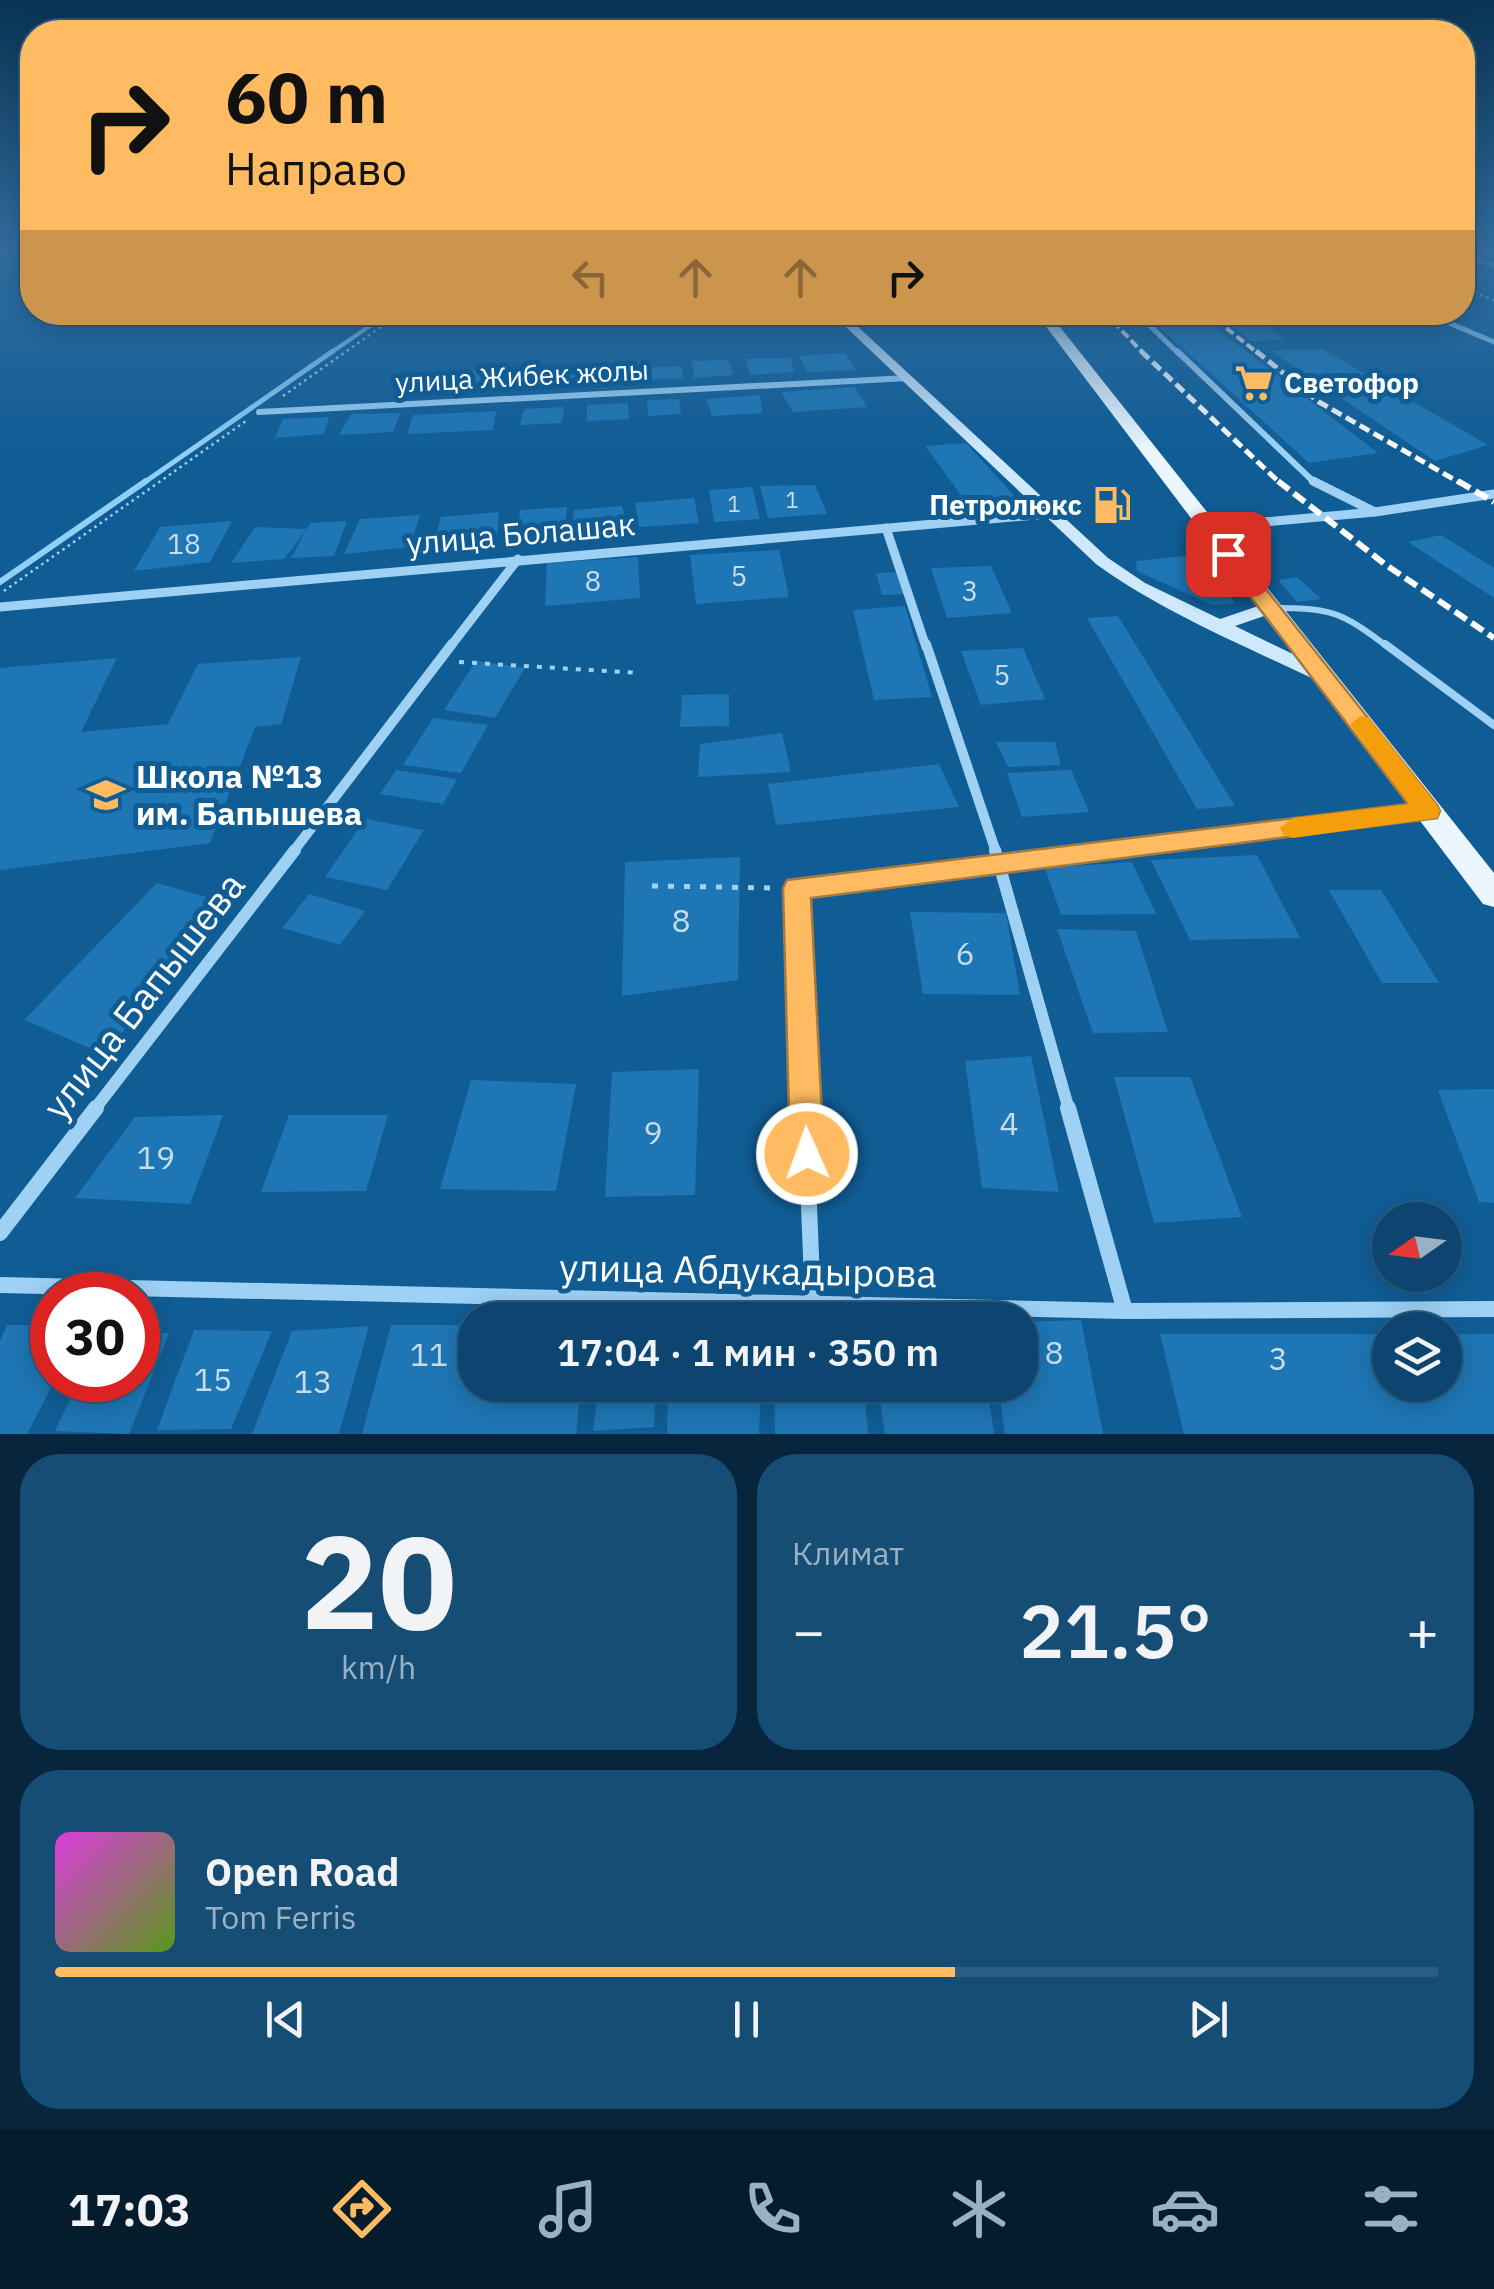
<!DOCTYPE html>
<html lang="ru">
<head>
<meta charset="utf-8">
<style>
	body { margin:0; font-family:"IBM Plex Sans",sans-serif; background:#154d75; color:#f1f3f6; height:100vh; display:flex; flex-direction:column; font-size:38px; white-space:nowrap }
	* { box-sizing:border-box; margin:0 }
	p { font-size:32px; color:#9ab1c3 }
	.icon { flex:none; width:55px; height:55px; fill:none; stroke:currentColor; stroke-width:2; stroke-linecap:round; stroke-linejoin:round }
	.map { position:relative; height:1434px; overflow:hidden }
	.panel { display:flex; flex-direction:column; gap:20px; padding:20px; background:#07263e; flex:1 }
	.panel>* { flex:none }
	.banner { position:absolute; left:20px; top:20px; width:1455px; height:305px; border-radius:40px; box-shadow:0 5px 25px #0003,0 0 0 2px #2c5e83; background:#ffbb61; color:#111; overflow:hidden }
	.needle { width:65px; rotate:256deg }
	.buttons { position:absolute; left:1372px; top:1202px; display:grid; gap:20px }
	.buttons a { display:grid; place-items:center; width:90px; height:90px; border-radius:50%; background:#0c4670; box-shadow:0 5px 25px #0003,0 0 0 2px #2c5e83; font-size:50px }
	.speed { position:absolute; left:30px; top:1272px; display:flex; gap:20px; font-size:50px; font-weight:700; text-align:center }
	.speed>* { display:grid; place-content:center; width:130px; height:130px; border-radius:50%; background:#0c4670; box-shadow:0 5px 25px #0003,0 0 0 2px #2c5e83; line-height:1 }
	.speed .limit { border:15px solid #d22; background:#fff; color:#111 }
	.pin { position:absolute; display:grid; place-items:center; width:85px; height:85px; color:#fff; margin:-42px; border-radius:20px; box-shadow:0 5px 15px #0006 }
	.me { position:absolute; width:110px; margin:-55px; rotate:358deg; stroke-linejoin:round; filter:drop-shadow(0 0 8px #0008) }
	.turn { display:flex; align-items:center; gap:35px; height:210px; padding:0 40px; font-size:45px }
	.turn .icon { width:130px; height:130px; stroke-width:2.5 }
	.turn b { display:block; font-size:70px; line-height:85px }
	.lanes { display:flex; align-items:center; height:95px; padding:0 40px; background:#0003; justify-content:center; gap:50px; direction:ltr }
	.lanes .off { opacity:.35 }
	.big { font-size:75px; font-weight:600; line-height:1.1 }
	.panel .tile { flex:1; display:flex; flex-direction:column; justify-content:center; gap:15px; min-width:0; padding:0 35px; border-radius:40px; background:#154d75 }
	.panel .dial { align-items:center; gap:0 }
	.dial b { font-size:130px; line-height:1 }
	.song { display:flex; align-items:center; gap:30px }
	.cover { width:120px; height:120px; border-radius:15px; background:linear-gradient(135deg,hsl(300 70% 55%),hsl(90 70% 35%)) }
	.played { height:10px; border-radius:5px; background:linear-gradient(90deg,#ffbb61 65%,#2c5e83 65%) }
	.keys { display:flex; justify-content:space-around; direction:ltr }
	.heat { display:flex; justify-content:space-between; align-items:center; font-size:55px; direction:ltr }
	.panel .tiles { flex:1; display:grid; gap:20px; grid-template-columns:1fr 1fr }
	.tile:last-child { grid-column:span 2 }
	.trip { position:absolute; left:458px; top:1302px; width:580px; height:100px; border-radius:40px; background:#0c4670; box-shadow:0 5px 25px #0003,0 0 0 2px #2c5e83; font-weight:600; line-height:100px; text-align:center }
	.tabs { display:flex; height:160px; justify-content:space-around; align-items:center; background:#051c2d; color:#9ab1c3 }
	.tabs .icon { width:70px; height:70px }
	.tabs .on { color:#ffbb61 }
	.tabs b { font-size:45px; color:#f1f3f6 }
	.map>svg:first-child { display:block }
</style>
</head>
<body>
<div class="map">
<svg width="1494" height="1434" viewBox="0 0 1494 1434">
	<rect width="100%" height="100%" fill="#105d95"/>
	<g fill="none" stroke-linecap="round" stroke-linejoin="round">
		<!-- stream-far2 -->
		<path stroke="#90cff7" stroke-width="4" d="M329,354l61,-42"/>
		<!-- stream-far1 -->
		<path stroke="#90cff7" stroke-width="5" d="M142,484l191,-133"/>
		<!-- stream -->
		<path stroke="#90cff7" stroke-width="6" d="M0,582l146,-101"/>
	</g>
	<!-- building -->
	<g fill="#1e76b4">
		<path d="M481,312h35l-1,8 -36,3z"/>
		<path d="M1143,312h52l183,141 -69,10z"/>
		<path d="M1214,312h34l37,28 -34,1z"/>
		<path d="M472,313v10l-39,2 2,-9z"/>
		<path d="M1322,349l166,96 -53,16 -164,-110z"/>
		<path d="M845,353l11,17 -49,2 -8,-16z"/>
		<path d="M790,358l5,14 -45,3 -4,-16z"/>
		<path d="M728,360l6,15 -40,3 -2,-17z"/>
		<path d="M638,365l-3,14 -41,3 1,-15z"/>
		<path d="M681,366l2,12 -38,2 -1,-12z"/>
		<path d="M527,369v17l-42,2 6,-18z"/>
		<path d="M484,370l-5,18 -67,3 8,-19z"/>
		<path d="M582,371l-2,11 -41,3 4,-12z"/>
		<path d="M855,387l12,20 -74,5 -12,-20z"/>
		<path d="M760,395l2,18 -50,3 -6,-17z"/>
		<path d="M679,399l2,15 -33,2 -1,-16z"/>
		<path d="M628,403l1,16 -42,2v-16z"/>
		<path d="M564,407l-2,16 -42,2 4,-16z"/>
		<path d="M496,411l-3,19 -86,4 6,-19z"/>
		<path d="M400,413l-7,19 -54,3 12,-21z"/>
		<path d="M329,417l-5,17 -49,4 8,-19z"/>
		<path d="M966,443l55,60 -52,3 -44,-60z"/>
		<path d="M815,485l12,29 -59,4 -8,-32z"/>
		<path d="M752,487l8,32 -46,3 -5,-32z"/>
		<path d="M694,498l5,25 -60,4 -4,-24z"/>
		<path d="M622,506l7,22 -57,3 2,-21z"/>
		<path d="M567,507l-2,24 -48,4 3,-25z"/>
		<path d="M499,512l-2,25 -63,7 7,-27z"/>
		<path d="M420,515l-10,32 -66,7 16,-35z"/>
		<path d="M232,521l-22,41 -76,9 26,-44z"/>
		<path d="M347,521l-13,35 -43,2 19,-35z"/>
		<path d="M255,527l52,2 -23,30 -53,4z"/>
		<path d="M1441,535l53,33v30l-86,-56z"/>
		<path d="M779,550l10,47 -93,7 -6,-49z"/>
		<path d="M1203,554l32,50 -23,1 -75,-34 -1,-10z"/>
		<path d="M638,557l2,41 -95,8 2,-43z"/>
		<path d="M991,566l21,47 -65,5 -16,-50z"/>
		<path d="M904,572l7,22 -29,1 -6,-22z"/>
		<path d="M1297,577l24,22 -24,3 -19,-22z"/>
		<path d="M905,606l27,91 -58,3 -21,-90z"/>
		<path d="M1118,616l117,190 -38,3 -110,-191z"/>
		<path d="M1023,648l22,51 -64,6 -20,-54z"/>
		<path d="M301,657l-20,67 -26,3 -45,116 -210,27v-202l117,-10 -36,74 87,-8 30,-60z"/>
		<path d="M476,661l49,7 -30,50 -51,-8z"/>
		<path d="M729,694v32l-49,1 2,-32z"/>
		<path d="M433,718l55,7 -27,48 -58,-8z"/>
		<path d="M782,733l9,39 -93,5 2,-33z"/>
		<path d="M996,742h59l6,23 -53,2z"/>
		<path d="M939,764l20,43 -183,18 -8,-41z"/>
		<path d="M396,770l61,9 -14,25 -63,-10z"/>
		<path d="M1071,770l18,42 -67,5 -15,-44z"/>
		<path d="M365,819l59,11 -37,60 -62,-13z"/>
		<path d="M1257,855l43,83 -110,2 -39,-80z"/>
		<path d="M740,857l-2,123 -116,16 3,-134z"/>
		<path d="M1132,862l24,52 -95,1 -16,-47z"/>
		<path d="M157,883l74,21 -127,150 -80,-34z"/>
		<path d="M1329,890h52l58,93h-57z"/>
		<path d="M309,894l56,17 -25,34 -58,-17z"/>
		<path d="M910,912l96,1 14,82 -97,-1z"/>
		<path d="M1057,929l79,2 32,101 -75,1z"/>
		<path d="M1031,1056l28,136 -77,-4 -17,-127z"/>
		<path d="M699,1069l-4,126 -90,2 7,-125z"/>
		<path d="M1114,1077h76l52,140 -88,6z"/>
		<path d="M471,1080l105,4 -20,107 -116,-2z"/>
		<path d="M1494,1089v114l-15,-1 -41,-112z"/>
		<path d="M223,1115l-33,89 -115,-6 60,-81z"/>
		<path d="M289,1115h99l-22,76 -105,1z"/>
		<path d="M1081,1320l22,114h-98l-7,-49h22v-63z"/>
		<path d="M7,1325h45l3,55 -28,54h-27v-93z"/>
		<path d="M391,1325h84v60h106l-5,49h-214z"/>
		<path d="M369,1326l-30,108h-87l40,-103z"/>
		<path d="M194,1330l78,1 -41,98 -74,1z"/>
		<path d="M138,1332l31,1 -40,101 -74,-3 24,-51h59z"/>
		<path d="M1160,1334h230v51h55v-51h49v100h-310z"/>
		<path d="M599,1385h57l-2,42 -61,4z"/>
		<path d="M668,1385h93l-2,49h-92z"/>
		<path d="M774,1385h90l4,49h-93z"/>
		<path d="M878,1385h109l7,49h-109z"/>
	</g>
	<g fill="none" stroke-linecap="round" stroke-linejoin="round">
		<!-- path-far2 -->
		<g stroke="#9ed1f4" stroke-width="2.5" stroke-dasharray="2.5 4" stroke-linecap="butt">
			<path d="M1462,288l32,12"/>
			<path d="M283,396l119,-84"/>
			<path d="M4,591l242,-170"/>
		</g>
		<!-- path-far1 -->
		<path stroke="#9ed1f4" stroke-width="4" stroke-dasharray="5 8" stroke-linecap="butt" d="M459,662l180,11"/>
		<!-- path -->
		<path stroke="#9ed1f4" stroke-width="5" stroke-dasharray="6 10" stroke-linecap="butt" d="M652,886l125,2"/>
		<!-- service-far1 -->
		<path stroke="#9ed1f4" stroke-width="6" d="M1274,608c59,0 67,4 114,39"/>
		<!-- service -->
		<path stroke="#9ed1f4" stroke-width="8" d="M1385,644l109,81"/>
		<!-- minor-far5 -->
		<g stroke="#9ed1f4" stroke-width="5">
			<path d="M1462,255l32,10"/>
			<path d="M1136,312l43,42"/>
			<path d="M1423,312l71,30"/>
		</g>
		<!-- minor-far4 -->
		<g stroke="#9ed1f4" stroke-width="6">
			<path d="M1177,351l139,133"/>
			<path d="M259,412l649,-34"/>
		</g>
		<!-- minor-far3 -->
		<g stroke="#9ed1f4" stroke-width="9">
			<path d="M1313,481l62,31"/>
			<path d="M1208,527l167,-15 119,-18"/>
			<path d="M886,528l40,119"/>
			<path d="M0,607l1047,-93"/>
			<path d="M450,647l68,-88"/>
		</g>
		<!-- minor-far2 -->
		<g stroke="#9ed1f4" stroke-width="10">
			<path d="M926,644l70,208"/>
			<path d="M293,852l159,-208"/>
			<path d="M1089,852l338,-41"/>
		</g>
		<!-- minor-far1 -->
		<g stroke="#9ed1f4" stroke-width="12">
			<path d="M995,850l74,260"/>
			<path d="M94,1110l201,-260"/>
			<path d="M805,1110l-9,-222 314,-38"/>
		</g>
		<!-- minor -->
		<g stroke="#9ed1f4" stroke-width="16">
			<path d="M805,1108l8,197"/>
			<path d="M1068,1108l57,203"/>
			<path d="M0,1233l96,-125"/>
			<path d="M0,1285l1125,26 369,-2"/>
		</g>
		<!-- secondary -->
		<path fill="#cee9fd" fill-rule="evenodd" d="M830,312h12l266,246 37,25 75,36 44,-15h12l3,4 -3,4 -41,14 97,47 3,4 -3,4h-14c-75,-36 -154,-68 -222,-117z"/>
		<!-- primary -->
		<path fill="#ebf6ff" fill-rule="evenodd" d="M1035,312h13l446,561v34l-11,-3z"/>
		<!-- rail-far2 -->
		<g stroke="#fff" stroke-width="4" stroke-dasharray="9 4" stroke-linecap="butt">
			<path d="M1104,312l40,42"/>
			<path d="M1206,312l53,42"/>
		</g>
		<!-- rail-far1 -->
		<g stroke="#fff" stroke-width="5" stroke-dasharray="11 5" stroke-linecap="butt">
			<path d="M1141,351l140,133"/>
			<path d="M1256,351l63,51 143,82"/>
		</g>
		<!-- rail -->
		<g stroke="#fff" stroke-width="6" stroke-dasharray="14 6" stroke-linecap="butt">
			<path d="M1278,481l108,84 108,73"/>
			<path d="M1458,481l36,21"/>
		</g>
	</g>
	<!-- sky -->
	<linearGradient id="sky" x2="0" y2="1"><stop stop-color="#093352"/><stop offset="0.56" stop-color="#316da0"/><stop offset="1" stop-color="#316da0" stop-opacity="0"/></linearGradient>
	<rect width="1494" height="450" fill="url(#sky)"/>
	<!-- route -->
	<path fill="#ffbb61" stroke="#a67a3f" stroke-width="2.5" d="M1221,550h14l202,255 3,6 -3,7 -626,80 13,256 -5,12 -12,5 -12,-5 -5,-12 -7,-266 4,-8 621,-76 -187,-246z"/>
	<!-- slow -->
	<path fill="#f59e0b" d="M1361,716l8,2 68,87 3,6 -3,7 -144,20 -9,-3 -4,-7 13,-10 116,-14 -59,-80z"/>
	<!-- icons -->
	<defs>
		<g id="supermarket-bare" transform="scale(3)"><path d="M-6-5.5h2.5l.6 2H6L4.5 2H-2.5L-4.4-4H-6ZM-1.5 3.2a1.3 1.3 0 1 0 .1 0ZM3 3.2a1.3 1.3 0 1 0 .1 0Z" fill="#ffbb61" stroke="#105d95" stroke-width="2.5" paint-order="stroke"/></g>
		<g id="fuel-bare" transform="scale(3)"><path d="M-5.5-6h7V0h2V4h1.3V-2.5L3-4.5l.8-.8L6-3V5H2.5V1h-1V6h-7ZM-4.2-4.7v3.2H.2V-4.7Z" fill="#ffbb61" stroke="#105d95" stroke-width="2.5" paint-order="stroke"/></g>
		<g id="school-bare" transform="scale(3)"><path d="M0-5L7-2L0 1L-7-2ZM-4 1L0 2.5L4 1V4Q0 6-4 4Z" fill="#ffbb61" stroke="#105d95" stroke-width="2.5" paint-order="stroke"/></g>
	</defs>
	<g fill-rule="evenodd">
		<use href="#supermarket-bare" x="1254" y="383"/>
		<use href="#fuel-bare" x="1112" y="505"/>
		<use href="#school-bare" x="106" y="795"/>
	</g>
	<g text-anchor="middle" stroke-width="10" stroke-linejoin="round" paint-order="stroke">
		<!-- far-number labels -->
		<g font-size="22" fill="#c7ddec">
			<text x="792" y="508">1</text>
			<text x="734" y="512">1</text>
		</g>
		<!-- far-street labels -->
		<g font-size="28" fill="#fff" stroke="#105d95">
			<text transform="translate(522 376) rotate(-3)" y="10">улица Жибек жолы</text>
		</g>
		<!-- far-poi labels -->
		<g font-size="28" font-weight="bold" fill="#fff" stroke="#105d95" text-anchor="start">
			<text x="1284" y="393">Светофор</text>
			<text x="1082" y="515" text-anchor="end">Петролюкс</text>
		</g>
		<!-- number labels -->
		<g font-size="28" fill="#c7ddec">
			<text x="184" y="554">18</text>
			<text x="739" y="586">5</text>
			<text x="593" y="591">8</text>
			<text x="970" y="601">3</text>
			<text x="1002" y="685">5</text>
		</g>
		<!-- street labels -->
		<g font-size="32" fill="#fff" stroke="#105d95">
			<text transform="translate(521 534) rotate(-5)" y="11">улица Болашак</text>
		</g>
		<!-- poi labels -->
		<g font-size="32" font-weight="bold" fill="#fff" stroke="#105d95" text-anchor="start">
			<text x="136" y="788">Школа №13<tspan x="136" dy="37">им. Бапышева</tspan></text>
		</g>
		<!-- near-number labels -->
		<g font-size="32" fill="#c7ddec">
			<text x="681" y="932">8</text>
			<text x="965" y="965">6</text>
			<text x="1009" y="1135">4</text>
			<text x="653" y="1144">9</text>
			<text x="156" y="1169">19</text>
			<text x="1054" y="1364">8</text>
			<text x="429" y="1366">11</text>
			<text x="1278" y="1370">3</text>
			<text x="213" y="1391">15</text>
			<text x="313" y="1393">13</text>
		</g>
		<!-- near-street labels -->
		<g font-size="38" fill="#fff" stroke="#105d95">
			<text transform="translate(144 996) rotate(-52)" y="13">улица Бапышева</text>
			<text transform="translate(748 1271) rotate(1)" y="13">улица Абдукадырова</text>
		</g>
	</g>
</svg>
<div class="buttons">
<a><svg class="needle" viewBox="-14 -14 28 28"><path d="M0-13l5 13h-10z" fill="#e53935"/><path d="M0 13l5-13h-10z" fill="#9ab1c3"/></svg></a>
<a><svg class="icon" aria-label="layers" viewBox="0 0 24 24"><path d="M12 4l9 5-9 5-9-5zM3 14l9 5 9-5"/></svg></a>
</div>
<div class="speed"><div class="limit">30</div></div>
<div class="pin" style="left:1228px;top:554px;background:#d93025"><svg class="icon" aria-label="arrive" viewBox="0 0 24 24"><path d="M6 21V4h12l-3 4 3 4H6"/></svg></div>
<svg class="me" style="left:807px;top:1154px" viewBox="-20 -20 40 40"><circle r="17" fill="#ffbb61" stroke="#fff" stroke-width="3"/><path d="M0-11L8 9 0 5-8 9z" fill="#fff"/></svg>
<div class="trip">17:04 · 1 мин · 350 m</div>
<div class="banner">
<div class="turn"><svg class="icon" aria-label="right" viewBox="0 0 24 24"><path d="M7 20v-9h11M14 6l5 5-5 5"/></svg><div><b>60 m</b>Направо</div></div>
<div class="lanes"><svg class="icon off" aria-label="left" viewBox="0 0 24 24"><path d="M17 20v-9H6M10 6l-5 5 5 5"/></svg><svg class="icon off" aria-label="ahead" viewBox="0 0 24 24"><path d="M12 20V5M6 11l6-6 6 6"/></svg><svg class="icon off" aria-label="ahead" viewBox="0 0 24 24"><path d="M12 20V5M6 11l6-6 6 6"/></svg><svg class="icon" aria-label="right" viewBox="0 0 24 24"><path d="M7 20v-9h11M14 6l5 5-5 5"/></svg></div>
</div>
</div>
<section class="panel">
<div class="tiles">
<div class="tile dial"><b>20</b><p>km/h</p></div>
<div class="tile"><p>Климат</p>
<div class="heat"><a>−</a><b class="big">21.5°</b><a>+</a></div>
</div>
<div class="tile">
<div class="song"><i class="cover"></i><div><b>Open Road</b><p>Tom Ferris</p></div></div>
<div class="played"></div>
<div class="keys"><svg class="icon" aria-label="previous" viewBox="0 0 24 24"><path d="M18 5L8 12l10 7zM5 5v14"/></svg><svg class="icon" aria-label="pause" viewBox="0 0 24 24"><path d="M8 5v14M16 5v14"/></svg><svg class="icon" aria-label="next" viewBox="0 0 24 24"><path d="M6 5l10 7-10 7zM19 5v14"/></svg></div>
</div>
</div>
</section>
<nav class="tabs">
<b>17:03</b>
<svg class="icon on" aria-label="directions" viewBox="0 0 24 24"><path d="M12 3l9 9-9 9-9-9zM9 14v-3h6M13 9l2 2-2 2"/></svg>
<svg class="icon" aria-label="music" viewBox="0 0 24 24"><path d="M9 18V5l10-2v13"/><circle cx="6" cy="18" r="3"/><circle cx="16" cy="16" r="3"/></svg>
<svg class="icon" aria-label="phone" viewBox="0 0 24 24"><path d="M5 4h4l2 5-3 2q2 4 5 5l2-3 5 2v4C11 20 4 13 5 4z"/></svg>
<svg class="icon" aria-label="climate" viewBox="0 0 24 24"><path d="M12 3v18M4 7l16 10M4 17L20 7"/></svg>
<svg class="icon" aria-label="car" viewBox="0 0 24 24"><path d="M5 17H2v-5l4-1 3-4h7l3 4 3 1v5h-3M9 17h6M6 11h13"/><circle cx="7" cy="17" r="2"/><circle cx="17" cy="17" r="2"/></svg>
<svg class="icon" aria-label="filters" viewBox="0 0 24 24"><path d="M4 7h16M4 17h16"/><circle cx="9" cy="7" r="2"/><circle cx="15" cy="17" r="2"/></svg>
</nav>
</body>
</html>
